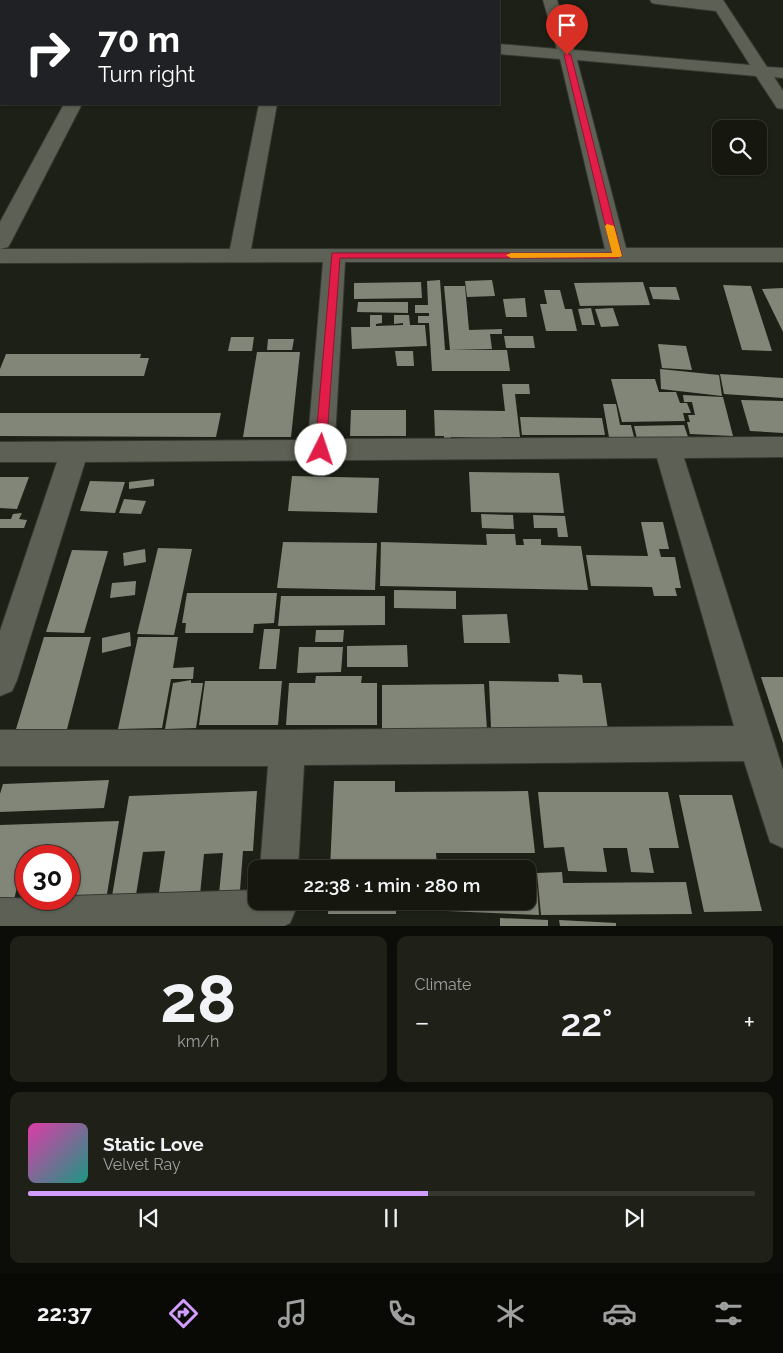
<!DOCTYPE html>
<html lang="en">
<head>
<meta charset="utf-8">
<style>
	body { margin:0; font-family:Raleway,sans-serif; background:#1f2119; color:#f1f3f6; height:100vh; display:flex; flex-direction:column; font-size:19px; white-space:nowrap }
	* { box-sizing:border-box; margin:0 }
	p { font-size:16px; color:#9ea09f }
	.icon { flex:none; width:28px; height:28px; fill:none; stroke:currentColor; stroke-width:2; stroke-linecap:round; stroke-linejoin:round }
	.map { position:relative; height:926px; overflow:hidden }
	.panel { display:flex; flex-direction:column; gap:10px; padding:10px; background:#0c0d09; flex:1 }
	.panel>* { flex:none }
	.banner { position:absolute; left:0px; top:0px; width:500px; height:105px; box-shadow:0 1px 4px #0004,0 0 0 1px #353730; background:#202124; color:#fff; overflow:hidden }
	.tools { position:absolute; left:712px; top:120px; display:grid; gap:10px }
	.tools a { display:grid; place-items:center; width:55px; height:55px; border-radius:10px; background:#161810; box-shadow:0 1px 4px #0004,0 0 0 1px #353730; font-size:25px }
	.speed { position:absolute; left:15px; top:845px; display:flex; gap:10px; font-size:25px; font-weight:700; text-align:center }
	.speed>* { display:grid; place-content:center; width:65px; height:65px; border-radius:50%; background:#161810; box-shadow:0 1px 4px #0004,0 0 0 1px #353730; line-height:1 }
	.speed .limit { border:8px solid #d22; background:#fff; color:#111 }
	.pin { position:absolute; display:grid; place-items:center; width:42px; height:42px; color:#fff; margin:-51px -21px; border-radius:50% 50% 50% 0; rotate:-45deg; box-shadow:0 0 5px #0007 }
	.pin .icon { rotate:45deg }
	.me { position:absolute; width:55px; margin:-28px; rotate:4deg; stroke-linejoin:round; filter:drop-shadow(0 0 4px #0008) }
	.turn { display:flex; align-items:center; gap:18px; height:105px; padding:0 15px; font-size:22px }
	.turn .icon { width:65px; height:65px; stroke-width:2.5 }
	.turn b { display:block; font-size:35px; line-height:42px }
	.big { font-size:38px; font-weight:600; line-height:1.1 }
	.panel .widget { flex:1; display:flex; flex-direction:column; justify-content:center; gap:8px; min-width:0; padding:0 18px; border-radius:10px; background:#1f2119 }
	.panel .dial { align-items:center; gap:0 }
	.dial b { font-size:65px; line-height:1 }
	.song { display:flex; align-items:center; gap:15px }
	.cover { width:60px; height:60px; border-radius:8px; background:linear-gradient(135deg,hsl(320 70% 55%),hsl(170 70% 35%)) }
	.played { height:5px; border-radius:2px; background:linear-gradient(90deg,#d29cfd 55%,#353730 55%) }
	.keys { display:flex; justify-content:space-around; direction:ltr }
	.heat { display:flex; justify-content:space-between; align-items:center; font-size:28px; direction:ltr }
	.panel .tiles { flex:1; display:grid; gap:10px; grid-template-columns:1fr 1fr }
	.widget:last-child { grid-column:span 2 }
	.trip { position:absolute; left:248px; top:860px; width:288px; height:50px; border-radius:10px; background:#161810; box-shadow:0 1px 4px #0004,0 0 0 1px #353730; font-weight:600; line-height:50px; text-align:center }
	.tabs { display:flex; height:80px; justify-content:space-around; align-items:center; background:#090a06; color:#9ea09f }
	.tabs .icon { width:35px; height:35px }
	.tabs .on { color:#d29cfd }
	.tabs b { font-size:22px; color:#f1f3f6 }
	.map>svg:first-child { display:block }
</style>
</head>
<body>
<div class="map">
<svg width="783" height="926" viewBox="0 0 783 926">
	<rect width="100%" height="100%" fill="#1d2016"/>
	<!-- building -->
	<g fill="#828679">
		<path d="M440,280l5,70h62l3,21h-78l-3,-48h-11v-7h11v-3h-14v-8h13l-1,-24z"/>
		<path d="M492,280l3,16 -28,1 -2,-16z"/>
		<path d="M421,282l1,16 -68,1v-16z"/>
		<path d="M643,282l7,23 -70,1 -6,-23z"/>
		<path d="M723,285l28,1 21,65 -30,-1z"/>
		<path d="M444,286h21l4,44 33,-1v5h-12l2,15 -42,1z"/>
		<path d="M649,287h27l4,13 -27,-1z"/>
		<path d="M783,288v44l-21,-43z"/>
		<path d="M544,290h16l5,19h7l5,22h-31l-6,-27h7z"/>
		<path d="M525,298l2,19h-21l-3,-18z"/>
		<path d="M358,302h50v11l-51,-1z"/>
		<path d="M591,308l4,17h-13l-4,-16z"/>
		<path d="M613,308l6,18 -18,1 -6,-18z"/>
		<path d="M370,315h12v8l-6,1v2l27,-1v-2l-9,1v-9h15l1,10h15l2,21 -75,3 -1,-22h19z"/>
		<path d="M504,336h29l2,12h-29z"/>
		<path d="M231,337h23l-2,14h-24z"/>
		<path d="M268,339h26l-2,11h-25z"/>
		<path d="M658,344l28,2 6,24 -30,-2z"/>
		<path d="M395,351h18l1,15h-17z"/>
		<path d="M257,352h43l-9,85h-48z"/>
		<path d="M6,354h135l-1,4h9l-5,18h-144v-7z"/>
		<path d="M660,369l59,6 3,21 -61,-7z"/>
		<path d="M720,374l63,4v20l-59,-4z"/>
		<path d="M611,379h44l4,13h17l4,11h7l4,10h-8l2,8 -63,1z"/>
		<path d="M502,384h27l1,10h-15l5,43h-18l1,7h-12v-6l-40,-1 1,6h-8v-7h-9l-1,-26 71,1z"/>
		<path d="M683,395l40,2 10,39 -43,-2 -3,-12h3l-2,-7h7l-3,-13h-8z"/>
		<path d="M741,400l42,1v32l-33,-2z"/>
		<path d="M603,404h13l4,21h11l3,12h-25z"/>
		<path d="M351,410h55v26h-56z"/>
		<path d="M0,413h221l-5,24 -216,-1z"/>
		<path d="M520,417l82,1 3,17h-83z"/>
		<path d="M684,425l4,12 -50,6 -4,-17z"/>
		<path d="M469,472l90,1 5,40 -93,-1z"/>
		<path d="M292,476l87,2 -2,35 -89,-2z"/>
		<path d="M0,477h29l-12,32 -17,-1z"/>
		<path d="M154,479v7l-25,3v-7z"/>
		<path d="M90,481l35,1 -10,31 -35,-2z"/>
		<path d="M124,499l22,2 -5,13 -22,-1z"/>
		<path d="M22,513l-3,6 8,1 -3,8h-24v-9h11l2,-5z"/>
		<path d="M481,514l32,1 1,14 -32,-1z"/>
		<path d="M533,515l32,1 3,21h-10l-1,-9h-23z"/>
		<path d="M641,522h22l6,27h-10l2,8h14l6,31h-6l2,8h-23l-2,-9 -61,-1 -5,-31 62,1z"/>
		<path d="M486,534h29l1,11h8l-1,-6h18v6l40,1 7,44 -208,-4 1,-44 106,3z"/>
		<path d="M283,542l94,1 -2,47 -98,-2z"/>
		<path d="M158,548l34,1 -18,86 -37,-1z"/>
		<path d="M145,549l1,13 -22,4 -1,-13z"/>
		<path d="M72,550l36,1 -24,82 -38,-1z"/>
		<path d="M136,581l-1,14 -25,3 2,-15z"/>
		<path d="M394,590l62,1v18l-62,-1z"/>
		<path d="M187,593h90l-3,30 -20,1 -1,9h-68l1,-10h-4z"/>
		<path d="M281,596h104v29l-107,1z"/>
		<path d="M507,614l3,29h-46l-2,-28z"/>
		<path d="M264,629h16l-4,40h-17z"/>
		<path d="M316,630h28l-1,12h-28z"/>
		<path d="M130,632l1,14 -29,7v-15z"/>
		<path d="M44,637h47l-24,92h-51z"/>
		<path d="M138,637h40l-5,31 21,-1 -1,12h-22l-9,49 -44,1z"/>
		<path d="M407,645l1,22h-61v-21z"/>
		<path d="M299,647h44l-2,25 -44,1z"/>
		<path d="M558,674l24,1 1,8h18l7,47 -117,-2 -2,-47 70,1z"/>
		<path d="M316,676h46l-1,7h16v42h-91l3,-42h26z"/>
		<path d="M761,677h22v66z"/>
		<path d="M191,680v3h12l-7,45 -31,1 8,-46z"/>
		<path d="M205,681h77l-4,44h-79z"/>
		<path d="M484,684l3,46h-105v-45z"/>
		<path d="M109,780l-5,28 -104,4v-18l3,-10z"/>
		<path d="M334,781h61v11l133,-1 7,62h-99l1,14 -107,2z"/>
		<path d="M257,791l-4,60h-10l-4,52 -21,1 5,-51 -19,1 -5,51 -42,1 8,-55 -22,1 -9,55 -24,1 19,-112z"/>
		<path d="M538,792h130l11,56h-30l5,25 -23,-1 -4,-24h-24l4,24 -39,-1 -4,-24 -20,1z"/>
		<path d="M679,795h53l30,116 -58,1z"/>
		<path d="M119,821l-13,79 -69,-1h32v-43h-43v19h-6l-7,29h-13v-79z"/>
		<path d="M562,872l1,11 123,-1 6,32 -151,1 -4,-42z"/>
		<path d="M526,885l11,1 2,29 -138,-6v-8h125z"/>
		<path d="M329,901h67v13h-68z"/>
		<path d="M500,918l48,2v6h-48z"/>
		<path d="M559,920l57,3v3h-56z"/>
	</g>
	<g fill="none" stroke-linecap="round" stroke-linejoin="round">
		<!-- minor casing -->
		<g stroke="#363932" stroke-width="2">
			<g id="minor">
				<rect x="111" y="0" width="14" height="1"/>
				<rect x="280" y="0" width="14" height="1"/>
				<path d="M543,0h14l17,50 176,15 -34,-54 -59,-7 -5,-1 -2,-3h73l44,67 16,1v10l-9,-1 9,14v18l-6,-1 -21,-32 -179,-16 49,188h157v14h-438l-10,177 448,-2v20l-99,1 99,312v78l-13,-6 -26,-81 -440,4 -6,104h-38l8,-103h-268v-36h287l447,-4 -77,-268 -572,4 -68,218 -5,11 -12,5v-65l57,-169h-57v-20l308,-2 15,-178 -323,1v-14h230l29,-145h18l-26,145h354l-45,-190 -61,-5v-10l58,5z"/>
				<path d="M64,104h18l-71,138 -3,5 -8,2v-27z"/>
				<path d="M256,890v11h37l3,8 -6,14 -6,3h-284v-28l69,1v-3z"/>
			</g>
		</g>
		<!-- minor -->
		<use href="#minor" fill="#5d6155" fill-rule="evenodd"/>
	</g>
	<!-- route -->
	<path fill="#e11d48" stroke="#92132f" d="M567,53l4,2 51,201 -5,2h-277l-14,192 -1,3h-8l-2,-3 17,-197h280l-48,-198z"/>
	<!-- slow -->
	<path fill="#f59e0b" d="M607,224l7,2 8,30 -2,1 -109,1 -5,-3 5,-2h101l-7,-27z"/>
</svg>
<div class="tools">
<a><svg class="icon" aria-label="search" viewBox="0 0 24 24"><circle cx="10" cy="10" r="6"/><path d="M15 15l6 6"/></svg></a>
</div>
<div class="speed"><div class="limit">30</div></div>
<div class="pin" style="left:567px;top:55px;background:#d93025"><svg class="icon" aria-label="arrive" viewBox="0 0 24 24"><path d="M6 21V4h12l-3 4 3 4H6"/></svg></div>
<svg class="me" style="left:321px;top:450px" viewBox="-20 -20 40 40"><circle r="19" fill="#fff"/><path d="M0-13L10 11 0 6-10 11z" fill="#e11d48"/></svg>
<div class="trip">22:38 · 1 min · 280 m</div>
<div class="banner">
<div class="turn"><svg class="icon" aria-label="right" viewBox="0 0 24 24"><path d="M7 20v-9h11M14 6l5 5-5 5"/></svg><div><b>70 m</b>Turn right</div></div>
</div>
</div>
<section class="panel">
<div class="tiles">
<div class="widget dial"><b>28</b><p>km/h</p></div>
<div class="widget"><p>Climate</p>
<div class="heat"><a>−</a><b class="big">22°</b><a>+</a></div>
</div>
<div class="widget">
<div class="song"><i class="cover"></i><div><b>Static Love</b><p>Velvet Ray</p></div></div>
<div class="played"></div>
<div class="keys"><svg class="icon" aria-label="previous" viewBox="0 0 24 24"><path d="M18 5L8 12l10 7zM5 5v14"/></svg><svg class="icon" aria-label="pause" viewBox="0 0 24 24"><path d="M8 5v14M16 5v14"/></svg><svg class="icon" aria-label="next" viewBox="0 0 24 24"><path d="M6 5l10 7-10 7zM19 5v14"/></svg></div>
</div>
</div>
</section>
<nav class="tabs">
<b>22:37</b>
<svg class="icon on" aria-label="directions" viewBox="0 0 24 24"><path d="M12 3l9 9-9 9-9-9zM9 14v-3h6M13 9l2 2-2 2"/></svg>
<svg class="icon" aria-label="music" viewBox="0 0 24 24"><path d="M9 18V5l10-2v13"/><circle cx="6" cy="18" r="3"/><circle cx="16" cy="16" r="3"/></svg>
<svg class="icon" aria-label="phone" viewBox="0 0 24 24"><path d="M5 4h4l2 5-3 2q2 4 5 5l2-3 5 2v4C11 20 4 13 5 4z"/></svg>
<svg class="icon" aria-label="climate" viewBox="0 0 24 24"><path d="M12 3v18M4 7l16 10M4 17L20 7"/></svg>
<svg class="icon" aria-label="car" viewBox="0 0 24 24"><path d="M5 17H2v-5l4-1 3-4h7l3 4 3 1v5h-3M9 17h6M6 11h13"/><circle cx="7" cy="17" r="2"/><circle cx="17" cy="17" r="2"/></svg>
<svg class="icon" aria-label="filters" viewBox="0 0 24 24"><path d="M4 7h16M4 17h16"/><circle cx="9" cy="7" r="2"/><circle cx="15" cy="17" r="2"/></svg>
</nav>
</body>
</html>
